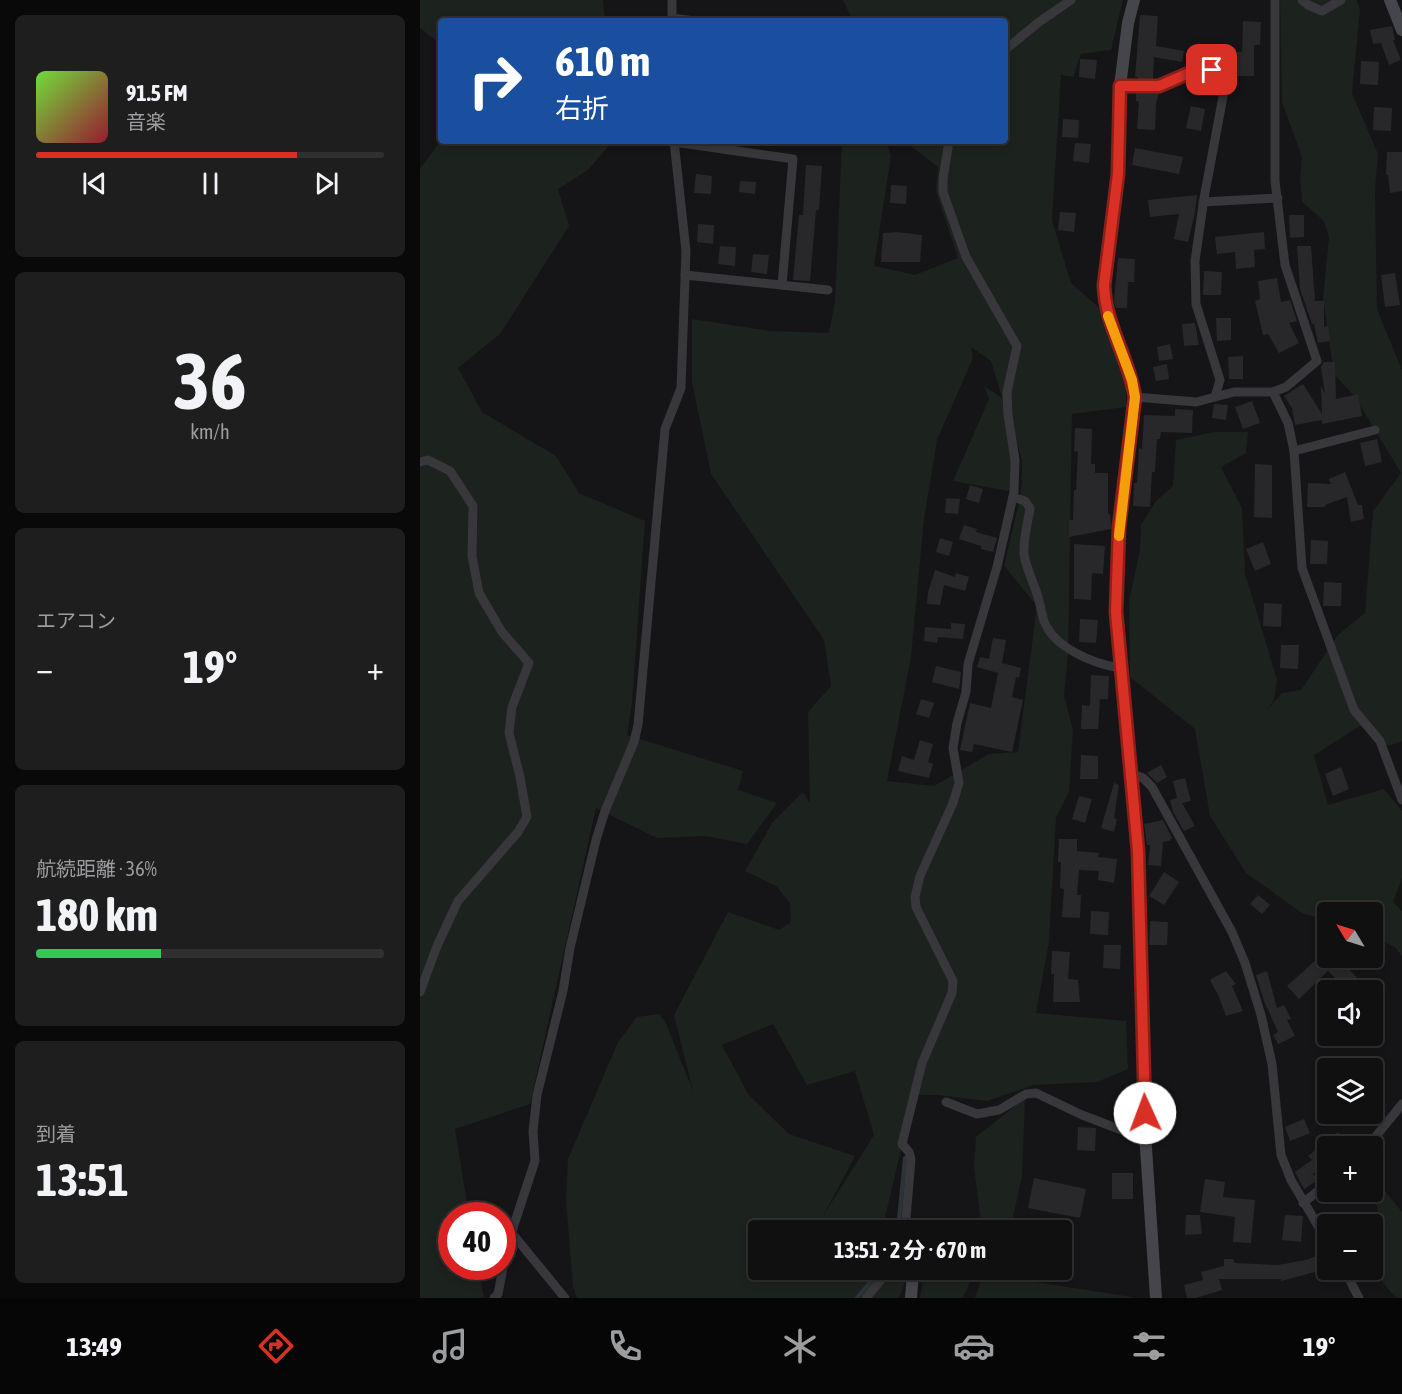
<!DOCTYPE html>
<html lang="ja">
<head>
<meta charset="utf-8">
<style>
	body { margin:0; font-family:"Asap Condensed","Noto Sans JP",sans-serif; background:#1e1e1f; color:#f1f3f6; height:100vh; display:flex; flex-direction:column; font-size:22px; white-space:nowrap }
	* { box-sizing:border-box; margin:0 }
	p { font-size:20px; color:#9c9d9f }
	.icon { flex:none; width:33px; height:33px; fill:none; stroke:currentColor; stroke-width:2; stroke-linecap:round; stroke-linejoin:round }
	.map { position:relative; flex:1; overflow:hidden }
	.side { display:flex; flex-direction:column; gap:15px; padding:15px; background:#090909; width:420px }
	.side>* { flex:none }
	.top-card { position:absolute; left:18px; top:18px; width:570px; height:126px; border-radius:6px; box-shadow:0 3px 9px #0003,0 0 0 2px #303031; background:#1a4fa0; color:#fff; overflow:hidden }
	.needle { width:39px; rotate:308deg }
	.controls { position:absolute; left:897px; top:902px; display:grid; gap:12px }
	.controls a { display:grid; place-items:center; width:66px; height:66px; border-radius:6px; background:#101011; box-shadow:0 3px 9px #0003,0 0 0 2px #303031; font-size:30px }
	.speed { position:absolute; left:18px; top:1202px; display:flex; gap:12px; font-size:30px; font-weight:700; text-align:center }
	.speed>* { display:grid; place-content:center; width:78px; height:78px; border-radius:50%; background:#101011; box-shadow:0 3px 9px #0003,0 0 0 2px #303031; line-height:1 }
	.speed .limit { border:9px solid #d22; background:#fff; color:#111 }
	.pin { position:absolute; display:grid; place-items:center; width:51px; height:51px; color:#fff; margin:-26px; border-radius:12px; box-shadow:0 3px 9px #0006 }
	.me { position:absolute; width:66px; margin:-33px; rotate:358deg; stroke-linejoin:round; filter:drop-shadow(0 0 4px #0008) }
	.turn { display:flex; align-items:center; gap:21px; height:126px; padding:0 18px; font-size:27px }
	.turn .icon { width:78px; height:78px; stroke-width:2.5 }
	.turn b { display:block; font-size:42px; line-height:51px }
	.big { font-size:45px; font-weight:700; line-height:1.1 }
	.side .tile { flex:1; display:flex; flex-direction:column; justify-content:center; gap:9px; min-width:0; padding:0 21px; border-radius:9px; background:#1e1e1f }
	.side .dial { align-items:center; gap:0 }
	.dial b { font-size:78px; line-height:1 }
	.song { display:flex; align-items:center; gap:18px }
	.cover { width:72px; height:72px; border-radius:9px; background:linear-gradient(135deg,hsl(100 70% 55%),hsl(350 70% 35%)) }
	.played { height:6px; border-radius:3px; background:linear-gradient(90deg,#d93025 75%,#303031 75%) }
	.keys { display:flex; justify-content:space-around; direction:ltr }
	.heat { display:flex; justify-content:space-between; align-items:center; font-size:33px; direction:ltr }
	.charge { height:9px; border-radius:4px; background:linear-gradient(90deg,#34c759 36%,#303031 0) }
	.trip { position:absolute; left:328px; top:1220px; width:324px; height:60px; border-radius:6px; background:#101011; box-shadow:0 3px 9px #0003,0 0 0 2px #303031; font-weight:700; line-height:60px; text-align:center }
	.tab-bar { display:flex; height:96px; justify-content:space-around; align-items:center; background:#060607; color:#9c9d9f }
	.tab-bar .icon { width:42px; height:42px }
	.tab-bar .on { color:#d93025 }
	.tab-bar b { font-size:27px; color:#f1f3f6 }
	main { display:flex; flex:1; min-height:0 }
	.map>svg:first-child { display:block }
</style>
</head>
<body>
<main>
<section class="side">
<div class="tile">
<div class="song"><i class="cover"></i><div><b>91.5 FM</b><p>音楽</p></div></div>
<div class="played"></div>
<div class="keys"><svg class="icon" aria-label="previous" viewBox="0 0 24 24"><path d="M18 5L8 12l10 7zM5 5v14"/></svg><svg class="icon" aria-label="pause" viewBox="0 0 24 24"><path d="M8 5v14M16 5v14"/></svg><svg class="icon" aria-label="next" viewBox="0 0 24 24"><path d="M6 5l10 7-10 7zM19 5v14"/></svg></div>
</div>
<div class="tile dial"><b>36</b><p>km/h</p></div>
<div class="tile"><p>エアコン</p>
<div class="heat"><a>−</a><b class="big">19°</b><a>+</a></div>
</div>
<div class="tile"><p>航続距離 · 36%</p><b class="big">180 km</b><div class="charge"></div></div>
<div class="tile"><p>到着</p><b class="big">13:51</b></div>
</section>
<div class="map">
<svg width="982" height="1298" viewBox="0 0 982 1298">
	<rect width="100%" height="100%" fill="#151517"/>
	<!-- green -->
	<g fill="#1c221d" fill-rule="evenodd">
		<path d="M0,0h183l2,21h-164v28l-3,-7 -18,-14z"/>
		<path d="M423,0h280l-12,50 -30,4 -8,23 -12,-2 -9,145 19,63 32,28 23,64v32l-54,7 -4,240 -4,41 9,35 -4,62 -13,26 -7,124 -13,71 90,8 2,48 -31,13 -64,3 -46,16 -50,-6h-23l-32,135h-123v39h140l6,14 -6,15h-322l-4,-11 -7,-87 2,-41 50,-117 19,-25 22,-3 6,7 28,70 -19,-76 54,-103 51,18 12,-8 -1,-19 -14,-17 -31,-15 27,-48 31,-31 7,11 -2,-91 23,-26 -7,-46 -113,-166 -19,-92v-63l79,12 58,2 6,-32 7,-160h44l5,15 -17,110 41,9 43,-17 -22,-67 2,-24 -30,-23 -1,-3h98v-120h-152zM551,347l20,14 11,37 -18,-12 5,13 -36,82 61,11 -2,-66 10,34 -1,33 -17,73 33,40 -19,146 -29,2 -55,32 -47,-5 24,-124 13,-138 13,-79 36,-82zM353,1024l34,61 48,-14 19,64 -51,81 32,-60 -66,-22 -41,-40 -26,-49z"/>
		<path d="M860,0h77l3,10 -8,83 26,61 -3,36 2,119 25,61v371l-13,5 -29,-20 -46,29 14,50 56,-16 18,22v67l-9,24 9,9v45l-7,-9 -22,-10 -1,-25h-44l-1,9 -25,-8 -56,-40 -36,-57 -15,-87 -65,-52 -1,-75 11,-53 1,-24 15,-24 17,-15 3,-46 38,-8h34l-2,21 -25,14 21,41 3,65 32,107 -3,20 -7,10 15,-17 19,-3 37,-55 27,-22 8,-102 28,-38 -46,-76 -21,-23 -11,-76 6,-61 -5,-16 -22,-19 -2,-23 2,-22 -20,-55z"/>
		<path d="M21,140l172,1 -25,29 -30,19 11,37 -69,108 -42,34 24,44 74,44 23,37 66,28 -13,182 -5,32 116,36 -5,19 39,13 -30,41 -41,-8 -49,2 -61,-30 -66,296 -75,25 14,86h-17v51h26l6,32h-64v-1129z"/>
		<path d="M605,1098l-3,79 -12,53h-28l-8,-64 2,-29z"/>
		<path d="M953,1187l10,2 19,23v86h-5c-26,-24 -25,-41 -25,-74h-5l13,-8 -9,-25z"/>
		<path d="M505,1269h54l-6,6 -10,23h-43z"/>
		<path d="M563,1274l149,23v1h-157z"/>
	</g>
	<g fill="none" stroke-linecap="round" stroke-linejoin="round">
		<!-- stream -->
		<g stroke="#2c343a" stroke-width="4">
			<path d="M478,1230l7,-72"/>
			<path d="M437,1298l24,-29"/>
		</g>
	</g>
	<!-- building -->
	<g fill="#28282b">
		<path d="M720,15l18,1 -2,30 28,5 -2,11 -28,-5 -1,22h-15v-2h-3z"/>
		<path d="M823,21l18,1 -1,23h-6v31h-18l1,-24h5z"/>
		<path d="M972,26l3,14h-2l8,20 -12,5 -8,-22 -8,1 -3,-14z"/>
		<path d="M660,59l17,1 -2,19 -16,-2z"/>
		<path d="M941,61l18,1 -1,23 -18,-1z"/>
		<path d="M716,93h23l-3,10 -1,27 -18,-1 2,-27 -3,-1z"/>
		<path d="M771,106l14,3 -4,22 -15,-3z"/>
		<path d="M954,107l18,1 -1,23 -18,-1z"/>
		<path d="M643,119l16,1 -1,18 -16,-1z"/>
		<path d="M655,143l16,1 -2,19 -16,-2z"/>
		<path d="M715,148l48,9 -4,17 -47,-9z"/>
		<path d="M967,152h15v39l-12,2 -2,-18h-2z"/>
		<path d="M386,165l16,1 -3,44h-3l-6,71 -17,-1 6,-65h4z"/>
		<path d="M276,174l16,2 -1,18 -17,-1z"/>
		<path d="M320,181l16,1 -1,12 -16,-2z"/>
		<path d="M471,185l16,1 -1,18 -16,-1z"/>
		<path d="M777,195l-2,17 -7,30 -14,-3 5,-25 -29,3 -2,-17z"/>
		<path d="M640,212l16,1 -2,19 -16,-2z"/>
		<path d="M869,215h15v22l-14,1z"/>
		<path d="M278,224l16,1 -1,19 -16,-2z"/>
		<path d="M477,232l25,3 -2,27h-39l2,-29z"/>
		<path d="M844,232l1,17 -11,1 1,17 -19,2 -1,-17 -18,2 -2,-17z"/>
		<path d="M300,246l16,1 -1,19 -17,-2z"/>
		<path d="M877,246h14l4,55h9v26l4,-1 2,15 -12,2 -4,-19h-2l-12,-35z"/>
		<path d="M333,254l16,1 -2,19 -16,-2z"/>
		<path d="M698,258l17,1 -1,23h-6l-1,26h-11l-2,-7z"/>
		<path d="M784,271l18,1 -1,23h-18z"/>
		<path d="M975,273l5,32 -15,2 -4,-32z"/>
		<path d="M857,278l4,24 9,-2 7,21 -8,2 10,20 -20,10 -11,-19 -5,1 -8,-34 5,-2 -2,-18z"/>
		<path d="M796,318h15v22l-14,1z"/>
		<path d="M775,323l4,22 -15,1 -2,-22z"/>
		<path d="M750,344l3,15 -14,2 -2,-14z"/>
		<path d="M823,356v23h-14l-1,-22z"/>
		<path d="M904,362h11l1,37 22,-5 4,22 -40,8v-4l-27,5 -3,-17 -8,-12 19,-12 19,30 -1,-28 4,8 -4,-27z"/>
		<path d="M747,364l2,15 -13,2 -3,-14z"/>
		<path d="M832,401l8,22 -17,6 -8,-22z"/>
		<path d="M794,404l14,1 -2,15 -14,-2z"/>
		<path d="M755,409l18,1 -1,23 -31,-1 -1,7h-3l-2,33h-3l-2,35 -17,-1 1,-23h3l2,-35 3,1 2,-34 31,1z"/>
		<path d="M655,428l17,1 -1,35h4v9h13v41h2l1,8v7l-42,8v-17h4l1,-30h2l2,-38 -4,-1z"/>
		<path d="M957,439l5,23 -17,4 -5,-23z"/>
		<path d="M835,464l17,1v53l-18,-1z"/>
		<path d="M925,472l13,33h4l2,14 -13,3 -4,-25 -22,8v2h-18l1,-24 23,1 -2,-5z"/>
		<path d="M550,485l13,4 -4,14 -13,-4z"/>
		<path d="M526,498l14,1 -2,15 -13,-1z"/>
		<path d="M544,525l13,4 -1,3 21,6 -4,14 -12,-3v-3l-22,-7z"/>
		<path d="M520,538l13,4 -4,14 -13,-4z"/>
		<path d="M891,540l17,1 -1,23h-17z"/>
		<path d="M843,542l8,22 -16,7 -9,-22z"/>
		<path d="M654,544l31,2 -2,28 -11,-1 -1,27 -17,-1z"/>
		<path d="M515,570l20,7 1,-4 13,4 -4,14 -21,-6 -4,20 -13,-1 1,-12z"/>
		<path d="M904,582l18,1 -1,23h-18z"/>
		<path d="M844,603l18,1 -1,23 -18,-1z"/>
		<path d="M660,619l18,1 -2,23 -17,-1z"/>
		<path d="M531,623l14,1 -2,15 -25,-2 -1,6 -13,-2 1,-14 26,2z"/>
		<path d="M573,638l13,2 -4,23 19,5 -2,10 -3,-1 -4,20 11,3 -11,52 -38,-8 -2,8 -12,-2 10,-47 21,5 7,-35 -21,-6 3,-10 9,2z"/>
		<path d="M861,645h18l-1,24 -18,-1z"/>
		<path d="M516,666l25,6 -2,17 -27,-7z"/>
		<path d="M671,675l18,1 -1,23h-8l-2,30h-17l1,-24 8,1z"/>
		<path d="M501,699l13,4 -5,15 -13,-4z"/>
		<path d="M500,740l13,4 -5,18 5,2 -4,14 -31,-7 4,-15 12,4z"/>
		<path d="M661,755l17,1v23h-18z"/>
		<path d="M741,765l6,12 -10,6 -10,-10z"/>
		<path d="M921,767l8,22 -16,7 -8,-22z"/>
		<path d="M765,778l6,23 -9,2 13,23 -11,5 -11,-19 -3,-12 7,-2 -4,-17z"/>
		<path d="M694,783l5,2 -5,33 3,1 -3,13 -13,-4z"/>
		<path d="M659,796l13,3 -7,24 -13,-4z"/>
		<path d="M743,820l9,18 -3,3 -6,1 -2,24 -13,-1 2,-20h-3l-3,-21z"/>
		<path d="M639,839h18v12l22,2 -1,4 19,2 -3,24 -16,-3 1,-9 -20,-1 -2,25h4l-1,23 -18,-1 2,-28 -4,-1 1,-26h-3z"/>
		<path d="M744,872l15,10 -15,23 -15,-9z"/>
		<path d="M838,895l12,10 -8,9 -12,-10z"/>
		<path d="M671,911l18,1 -1,23 -18,-1z"/>
		<path d="M730,921l18,1 -1,23h-18z"/>
		<path d="M684,945h17l-1,24 -17,-1z"/>
		<path d="M908,949v8h9l32,33h-22l-19,-19 -29,28 -12,-13z"/>
		<path d="M632,951l18,1 -2,27 10,1 2,22h-27l1,-28h-3z"/>
		<path d="M806,971l10,13 -4,2 11,25 -17,5 -7,-19 -9,-17z"/>
		<path d="M847,971l10,37 7,-3 7,14 -4,1 8,16 -17,8 -5,-9 5,-3 -14,-31 -8,-26z"/>
		<path d="M884,1119l6,14 -20,8 -5,-14z"/>
		<path d="M658,1127l18,1 -1,23 -18,-1z"/>
		<path d="M918,1132l11,14h-21v17l-15,11 5,6 -14,9 -9,-17 17,-12 -4,-4z"/>
		<rect x="692" y="1173" width="21" height="26"/>
		<path d="M614,1178l52,11 -6,29 -52,-10z"/>
		<path d="M785,1179l20,3 -2,15 32,3 -4,43 -18,-1 2,-25 -35,-5z"/>
		<path d="M766,1215h14l2,19 -17,1z"/>
		<path d="M865,1215l18,1 -2,26 -19,-2z"/>
		<path d="M902,1254l4,15 -45,12v-2h-62l3,11 -26,8h-9l-3,-13 19,-5 -2,-8 23,-6v-7h9l2,4 43,2 28,-5z"/>
	</g>
	<g fill="none" stroke-linecap="round" stroke-linejoin="round">
		<!-- street -->
		<g stroke="#37373c" stroke-width="9">
			<path d="M882,0l6,5 14,6 19,-11"/>
			<path d="M252,18l23,3"/>
			<path d="M252,21v-21"/>
			<path d="M585,50l34,-28 32,-22"/>
			<path d="M700,86h39l37,-16h32l-24,128 -9,63 1,43 24,76 -5,17"/>
			<path d="M254,142l119,17 -11,126"/>
			<path d="M783,202l75,-4"/>
			<path d="M265,275l143,15"/>
			<path d="M853,392l15,31 6,28 8,117 52,142 26,31 22,59"/>
			<path d="M715,397l61,5 38,-10h39l13,-5 31,-26 -32,-96 -10,-84v-181"/>
			<path d="M874,451l81,-21"/>
			<path d="M0,462l8,-2 22,11 23,35 -1,50 7,37 23,39 27,31 -17,44 -3,26 11,44 7,40 -9,15 -60,69 -21,45 -17,46"/>
			<path d="M593,497l12,4 5,7c-2,14 -7,31 -6,46 2,14 9,27 13,40 3,8 4,18 7,27 10,27 50,43 76,47"/>
			<path d="M710,773l13,5 9,9 80,145 13,31 16,52 11,49 9,91 10,25 37,63"/>
			<path d="M526,1102l31,12 22,-4 27,-16 10,-1 46,22 42,16 21,2"/>
			<path d="M948,1146l34,-42"/>
			<path d="M883,1203l25,-20"/>
			<path d="M485,1230l6,-71 -2,-7 -7,-8 20,-81 30,-70 1,-12 -37,-74 -1,-10 5,-21 33,-73 6,-20 -6,-35 4,-25 9,-31 2,-28 29,-97 17,-75 1,-32 -7,-45 -1,-23 10,-46 -51,-89 -23,-65v-13l6,-38"/>
			<path d="M91,1232l54,66"/>
			<path d="M924,1269l15,29"/>
			<path d="M74,1298l4,-4 9,-48 28,-85 -2,-30 4,-36 26,-104 7,-43 26,-108 9,-29 29,-69 4,-17 27,-296 16,-41 5,-137 -12,-110"/>
			<path d="M446,1298l24,-29"/>
		</g>
		<!-- secondary -->
		<g stroke="#45464c" stroke-width="12">
			<path d="M714,0l-6,23 -8,63 -2,89 -14,110c1,40 25,73 31,112l-16,130 -3,85 22,239 7,282 11,165"/>
			<path d="M970,0l12,30"/>
			<path d="M491,1298l2,-26 -2,-3"/>
		</g>
	</g>
	<g fill="none" stroke-linecap="round" stroke-linejoin="round">
		<!-- route casing -->
		<g stroke="#8d1f18" stroke-width="15">
			<path id="route" d="M725,1113l-7,-262 -22,-239 3,-85 16,-130c-6,-39 -30,-72 -31,-112l14,-111 2,-88h39l37,-16h16"/>
		</g>
		<!-- route -->
		<use href="#route" stroke="#d93025" stroke-width="10"/>
		<!-- slow -->
		<path stroke="#f59e0b" stroke-width="10" d="M688,316l24,64 3,17 -16,139"/>
	</g>
</svg>
<div class="controls">
<a><svg class="needle" viewBox="-14 -14 28 28"><path d="M0-13l5 13h-10z" fill="#e53935"/><path d="M0 13l5-13h-10z" fill="#9c9d9f"/></svg></a>
<a><svg class="icon" aria-label="sound" viewBox="0 0 24 24"><path d="M4 9h4l5-4v14l-5-4H4zM17 9q2 3 0 6"/></svg></a>
<a><svg class="icon" aria-label="layers" viewBox="0 0 24 24"><path d="M12 4l9 5-9 5-9-5zM3 14l9 5 9-5"/></svg></a>
<a>+</a>
<a>−</a>
</div>
<div class="speed"><div class="limit">40</div></div>
<div class="pin" style="left:792px;top:70px;background:#d93025"><svg class="icon" aria-label="arrive" viewBox="0 0 24 24"><path d="M6 21V4h12l-3 4 3 4H6"/></svg></div>
<svg class="me" style="left:725px;top:1113px" viewBox="-20 -20 40 40"><circle r="19" fill="#fff"/><path d="M0-13L10 11 0 6-10 11z" fill="#d93025"/></svg>
<div class="trip">13:51 · 2 分 · 670 m</div>
<div class="top-card">
<div class="turn"><svg class="icon" aria-label="right" viewBox="0 0 24 24"><path d="M7 20v-9h11M14 6l5 5-5 5"/></svg><div><b>610 m</b>右折</div></div>
</div>
</div>
</main>
<nav class="tab-bar">
<b>13:49</b>
<svg class="icon on" aria-label="directions" viewBox="0 0 24 24"><path d="M12 3l9 9-9 9-9-9zM9 14v-3h6M13 9l2 2-2 2"/></svg>
<svg class="icon" aria-label="music" viewBox="0 0 24 24"><path d="M9 18V5l10-2v13"/><circle cx="6" cy="18" r="3"/><circle cx="16" cy="16" r="3"/></svg>
<svg class="icon" aria-label="phone" viewBox="0 0 24 24"><path d="M5 4h4l2 5-3 2q2 4 5 5l2-3 5 2v4C11 20 4 13 5 4z"/></svg>
<svg class="icon" aria-label="climate" viewBox="0 0 24 24"><path d="M12 3v18M4 7l16 10M4 17L20 7"/></svg>
<svg class="icon" aria-label="car" viewBox="0 0 24 24"><path d="M5 17H2v-5l4-1 3-4h7l3 4 3 1v5h-3M9 17h6M6 11h13"/><circle cx="7" cy="17" r="2"/><circle cx="17" cy="17" r="2"/></svg>
<svg class="icon" aria-label="filters" viewBox="0 0 24 24"><path d="M4 7h16M4 17h16"/><circle cx="9" cy="7" r="2"/><circle cx="15" cy="17" r="2"/></svg>
<b>19°</b>
</nav>
</body>
</html>
